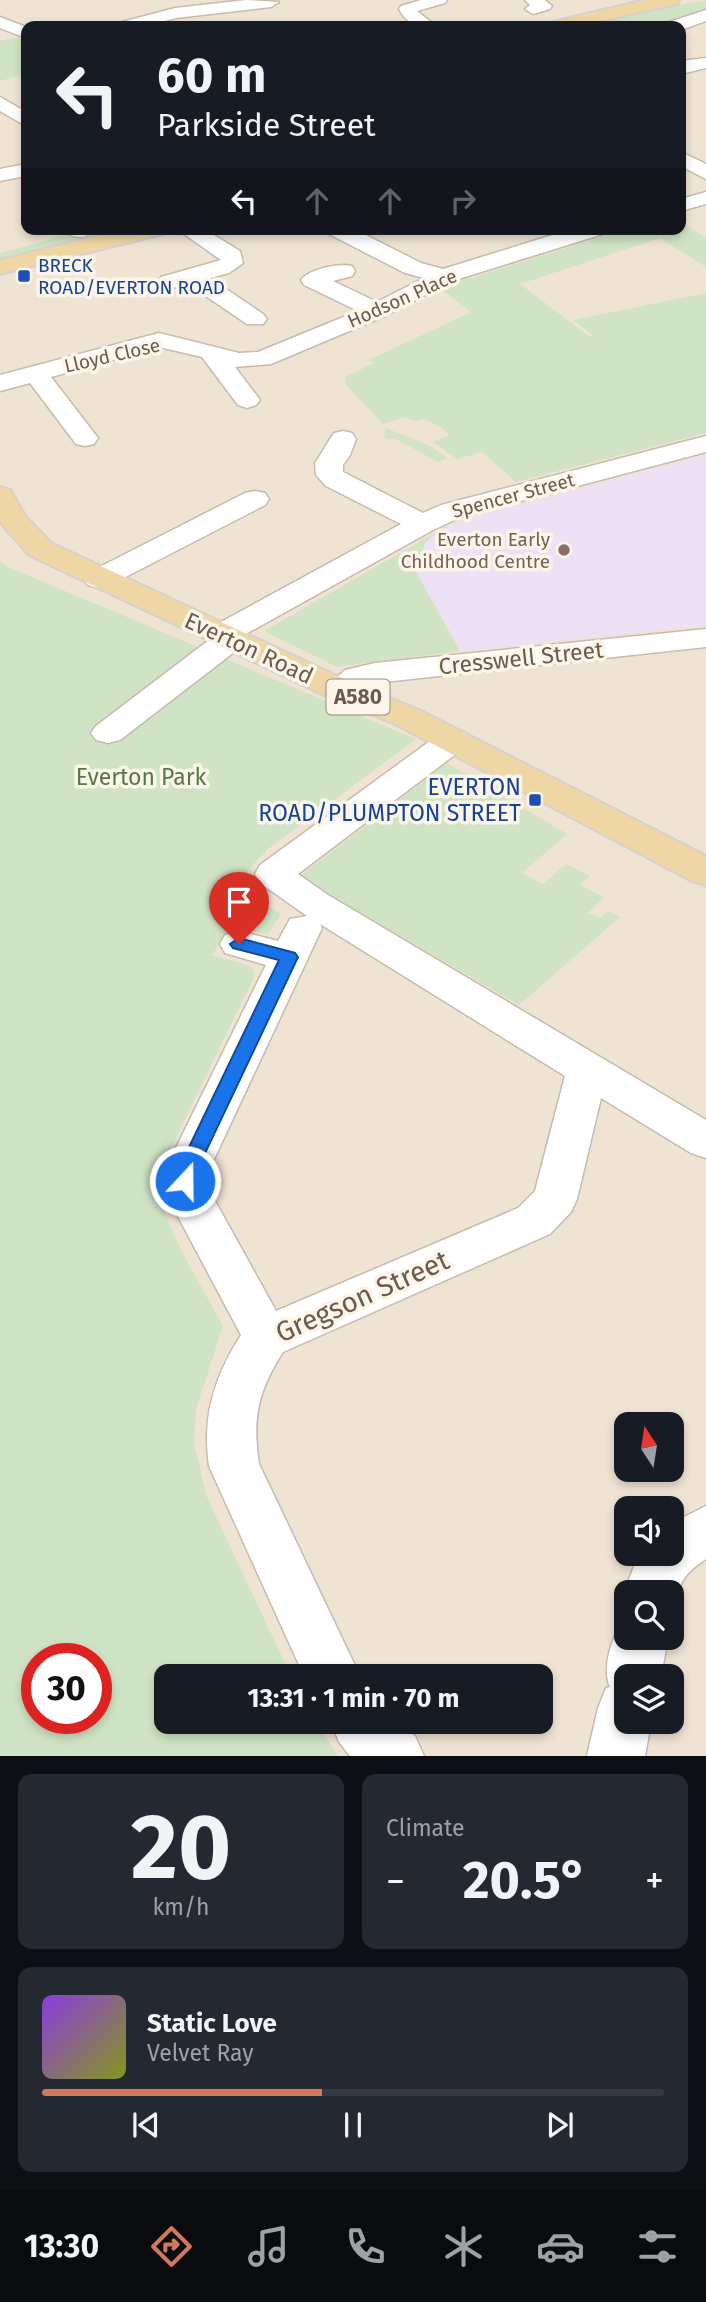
<!DOCTYPE html>
<html lang="en">
<head>
<meta charset="utf-8">
<style>
	body { margin:0; font-family:"Fira Sans",sans-serif; background:#242831; color:#f1f3f6; height:100vh; display:flex; flex-direction:column; font-size:26px; white-space:nowrap }
	* { box-sizing:border-box; margin:0 }
	p { font-size:23px; color:#9ea1a6 }
	.icon { flex:none; width:38px; height:38px; fill:none; stroke:currentColor; stroke-width:2; stroke-linecap:round; stroke-linejoin:round }
	.map { position:relative; height:1756px; overflow:hidden }
	.panel { display:flex; flex-direction:column; gap:18px; padding:18px; background:#0d0f14; flex:1 }
	.panel>* { flex:none }
	.hud { position:absolute; left:21px; top:21px; width:665px; height:214px; border-radius:14px; box-shadow:0 4px 10px #0003; background:#171b24; color:#f1f3f6; overflow:hidden }
	.needle { width:46px; rotate:348deg }
	.controls { position:absolute; left:614px; top:1412px; display:grid; gap:14px }
	.controls a { display:grid; place-items:center; width:70px; height:70px; border-radius:14px; background:#171b24; box-shadow:0 4px 10px #0003; font-size:35px }
	.speed { position:absolute; left:21px; top:1643px; display:flex; gap:14px; font-size:35px; font-weight:700; text-align:center }
	.speed>* { display:grid; place-content:center; width:91px; height:91px; border-radius:50%; background:#171b24; box-shadow:0 4px 10px #0003; line-height:1 }
	.speed .limit { border:10px solid #d22; background:#fff; color:#111 }
	.pin { position:absolute; display:grid; place-items:center; width:60px; height:60px; color:#fff; margin:-72px -30px; border-radius:50% 50% 50% 0; rotate:-45deg; box-shadow:0 0 7px #0007 }
	.pin .icon { rotate:45deg }
	.me { position:absolute; width:77px; margin:-38px; rotate:21deg; stroke-linejoin:round; filter:drop-shadow(0 0 5px #0008) }
	.turn { display:flex; align-items:center; gap:24px; height:147px; padding:0 21px; font-size:32px }
	.turn .icon { width:91px; height:91px; stroke-width:2.5 }
	.turn b { display:block; font-size:49px; line-height:60px }
	.lanes { display:flex; align-items:center; height:66px; padding:0 21px; background:#0003; justify-content:center; gap:35px; direction:ltr }
	.lanes .off { opacity:.35 }
	.big { font-size:52px; font-weight:700; line-height:1.1 }
	.panel .card { flex:1; display:flex; flex-direction:column; justify-content:center; gap:10px; min-width:0; padding:0 24px; border-radius:14px; background:#242831 }
	.panel .dial { align-items:center; gap:0 }
	.dial b { font-size:91px; line-height:1 }
	.song { display:flex; align-items:center; gap:21px }
	.cover { width:84px; height:84px; border-radius:10px; background:linear-gradient(135deg,hsl(270 70% 55%),hsl(70 70% 35%)) }
	.played { height:7px; border-radius:4px; background:linear-gradient(90deg,#d27959 45%,#363941 45%) }
	.keys { display:flex; justify-content:space-around; direction:ltr }
	.heat { display:flex; justify-content:space-between; align-items:center; font-size:38px; direction:ltr }
	.panel .tiles { flex:1; display:grid; gap:18px; grid-template-columns:1fr 1fr }
	.card:last-child { grid-column:span 2 }
	.trip { position:absolute; left:154px; top:1664px; width:399px; height:70px; border-radius:14px; background:#171b24; box-shadow:0 4px 10px #0003; font-weight:700; line-height:70px; text-align:center }
	.tab-bar { display:flex; height:112px; justify-content:space-around; align-items:center; background:#090b0e; color:#9ea1a6 }
	.tab-bar .icon { width:49px; height:49px }
	.tab-bar .on { color:#d27959 }
	.tab-bar b { font-size:32px; color:#f1f3f6 }
	.map>svg:first-child { display:block }
</style>
</head>
<body>
<div class="map">
<svg width="706" height="1756" viewBox="0 0 706 1756">
	<rect width="100%" height="100%" fill="#f9f1e4"/>
	<!-- residential -->
	<path fill="#efe3d4" fill-rule="evenodd" d="M0,0h706v1756h-706zM26,26h655v203h-655zM626,1424h46v46h-46zM626,1508h46v46h-46zM626,1592h46v46h-46zM37,1659h59v59h-59zM166,1676h375v46h-375zM626,1676h46v46h-46z"/>
	<!-- education -->
	<path fill="#eee1f5" d="M706,455v170l-246,26 -44,-79 9,-29 15,-13 34,-13z"/>
	<!-- green -->
	<g fill="#d0e4c5" fill-rule="evenodd">
		<path d="M706,1v10l-23,5 -22,10h-79l74,-18z"/>
		<path d="M14,38l12,1v35l-26,7v-40z"/>
		<path d="M681,222l25,16v29l-46,-29 -140,46 70,53 4,-1 -21,-16 133,-27v140l-190,49 -34,-30 -25,7 -24,-17 17,-7 -11,-9 -15,-7 -9,2 -11,-4 -21,7 -37,-39 -1,-8 29,-14 -5,-3 102,-48 -29,-22 19,-12h10l155,-49h55z"/>
		<path d="M89,229h28l-117,30v-6z"/>
		<path d="M386,428l42,17 20,13 -10,4 -40,-22 -14,-2z"/>
		<path d="M440,530l-15,13 -9,29 44,79 -123,16 -73,-36z"/>
		<path d="M0,561l6,5 410,173 -148,110 -22,23 10,26 25,16 -13,20 -37,-6 -19,27 36,10 6,6 -1,8 -95,196c-2,42 45,112 65,151l-27,83 -2,33 12,53 85,181h-125v46h151l21,34h-338zM37,1659h59v59h-59z"/>
		<path d="M447,763l120,71 -45,39 21,11 23,-20 24,12 -10,9 24,12 -16,16 12,5 8,-7 12,6 -101,88 -220,-128z"/>
	</g>
	<g fill="none" stroke-linecap="round" stroke-linejoin="round">
		<!-- street casing -->
		<g stroke="#c8baac" stroke-width="3">
			<g id="street">
				<path d="M246,0l33,2 -8,5 -95,11 -30,8h-26l2,-4 53,-14z"/>
				<path d="M421,0h26l-2,3 -28,8 19,15c-18,0 -28,0 -37,-17l2,-3z"/>
				<path d="M525,0h20l7,6 -2,3 -17,5 -8,-5 5,-4z"/>
				<path d="M706,10v11l-25,9v-4h-14l2,-4z"/>
				<path d="M0,17l26,10v11l-26,-10z"/>
				<path d="M706,58v10l-25,6v-13z"/>
				<path d="M0,97l26,15v14l-26,-15z"/>
				<path d="M681,152l25,12v15l-25,-13z"/>
				<path d="M26,164v12l-26,5v-12z"/>
				<path d="M706,192v12l-25,7v-12z"/>
				<path d="M64,229h24l1,2 -3,5c-9,2 -16,1 -22,-7z"/>
				<path d="M177,229h27l36,22 3,12 -14,10 -19,5 53,36 4,5 -4,5h-16l-59,-40 -19,5 -8,-2 -3,-5 3,-5 60,-17z"/>
				<path d="M326,229h28l67,34 22,6 129,-40h34l-3,5 -151,47 -67,35 -114,48 -36,3 25,33 -4,5 -9,3 -9,-3 -36,-48 -43,-10 -108,30 47,61 -4,6 -9,2 -9,-2 -46,-61 -30,8v-16l159,-42 80,20 19,-1 100,-41 -54,-26 -3,-5c8,-11 38,-17 51,-14l3,5 -3,5 -19,5 44,21 47,-24 -19,-5 -76,-39z"/>
				<path d="M343,431l9,2 4,6 -6,16 -7,10v7l80,41 18,-8 265,-69v16l-245,65 -28,13 -189,105 3,4 -5,7 -122,94 -12,3 -12,-3 -5,-7 5,-7 113,-86 -4,-5 5,-7 191,-104 -75,-38 -10,-11 -1,-12c7,-10 12,-20 19,-30z"/>
				<path d="M255,491l10,2 4,6 -4,6 -155,80 -11,3 -11,-3 -4,-6 4,-6 157,-80z"/>
				<path d="M706,629v18l-331,36c-21,4 -21,20 -46,14l-5,-7 21,-20 30,-7z"/>
				<path d="M453,730l12,3 5,7 -5,7 -167,127 30,21 378,225v38l-15,-5 -90,-55 -24,101 -6,13 -21,22 -267,118c-25,39 -31,66 -24,112l101,212h-56l-95,-210c-7,-49 5,-89 32,-131l-76,-143v-22l101,-205 -41,-12 -5,-9 5,-9 14,-4 39,10 12,-22 17,-3 -47,-33 -5,-9 5,-9 181,-132zM320,924l245,152 -30,115 -17,17 -242,103 -67,-121v-20l113,-242z"/>
				<path d="M706,1506v53c-23,15 -24,22 -34,46v-13h-46v5l-2,-5 15,-38h33v-31z"/>
				<path d="M626,1617v21h42l-7,38h-35v46h25l-6,34h-58l11,-48 8,-20 4,-1c-9,-21 3,-48 12,-68z"/>
				<path d="M331,1722h64l20,14 9,20h-74l-11,-14z"/>
			</g>
		</g>
		<!-- primary casing -->
		<g stroke="#d6d1cd" stroke-width="4">
			<g id="primary">
				<path d="M645,0h34l-2,4 -99,22h-28l3,-4z"/>
				<path d="M126,229h40l-3,5 -163,40v-14z"/>
				<path d="M0,487l10,3 16,27 25,26 301,140 67,27 287,146v29l-14,-4 -297,-157 -67,-27 -299,-142 -29,-33z"/>
			</g>
		</g>
		<!-- street -->
		<use href="#street" fill="#fff" fill-rule="evenodd"/>
		<!-- primary -->
		<use href="#primary" fill="#efd6a5" fill-rule="evenodd"/>
	</g>
	<!-- route -->
	<path fill="#1a73e8" stroke="#114b97" stroke-width="2" d="M239,938l56,15 3,4 -101,213 -5,16 -7,2 -7,-2 -3,-5 3,-11 101,-210 -46,-12 -3,-4z"/>
	<!-- markers -->
	<g fill="#1a4fb4" stroke="#fcf6ea" stroke-width="2.5">
		<rect x="17" y="269" width="14" height="14" rx="3.5"/>
		<rect x="528" y="793" width="14" height="14" rx="3.5"/>
	</g>
	<circle fill="#8d6e63" stroke="#fcf6ea" stroke-width="2.5" cx="564" cy="550" r="7"/>
	<g text-anchor="middle" stroke-width="7" stroke-linejoin="round" paint-order="stroke">
		<!-- far-transit labels -->
		<g font-size="19" fill="#164399" stroke="#fcf6ea" text-anchor="start">
			<text x="38" y="272">BRECK<tspan x="38" dy="22">ROAD/EVERTON ROAD</tspan></text>
		</g>
		<!-- far-street labels -->
		<g font-size="19" fill="#6d5a4d" stroke="#fcf6ea">
			<text transform="translate(402 298) rotate(-24)" y="7">Hodson Place</text>
			<text transform="translate(112 355) rotate(-13)" y="7">Lloyd Close</text>
			<text transform="translate(513 495) rotate(-15)" y="7">Spencer Street</text>
		</g>
		<!-- far-education labels -->
		<g font-size="19" fill="#785e54" stroke="#fcf6ea" text-anchor="end">
			<text x="550" y="546">Everton Early<tspan x="550" dy="22">Childhood Centre</tspan></text>
		</g>
		<!-- shield labels -->
		<rect fill="#fcf6ea" stroke="#98897c" stroke-width="2" x="326.5" y="679.5" width="63" height="35" rx="5"/>
		<g font-size="21" font-weight="bold" fill="#6d5a4d">
			<text x="358" y="704">A580</text>
		</g>
		<!-- street labels -->
		<g font-size="23" fill="#6d5a4d" stroke="#fcf6ea">
			<text transform="translate(249 648) rotate(25)" y="8">Everton Road</text>
			<text transform="translate(521 658) rotate(-6)" y="8">Cresswell Street</text>
		</g>
		<!-- park labels -->
		<g font-size="23" fill="#55774a" stroke="#fcf6ea">
			<text x="141" y="785">Everton Park</text>
		</g>
		<!-- transit labels -->
		<g font-size="23" fill="#164399" stroke="#fcf6ea" text-anchor="end">
			<text x="521" y="795">EVERTON<tspan x="521" dy="26">ROAD/PLUMPTON STREET</tspan></text>
		</g>
		<!-- near-street labels -->
		<g font-size="28" fill="#6d5a4d" stroke="#fcf6ea">
			<text transform="translate(362 1296) rotate(-24)" y="10">Gregson Street</text>
		</g>
	</g>
</svg>
<div class="controls">
<a><svg class="needle" viewBox="-14 -14 28 28"><path d="M0-13l5 13h-10z" fill="#e53935"/><path d="M0 13l5-13h-10z" fill="#9ea1a6"/></svg></a>
<a><svg class="icon" aria-label="sound" viewBox="0 0 24 24"><path d="M4 9h4l5-4v14l-5-4H4zM17 9q2 3 0 6"/></svg></a>
<a><svg class="icon" aria-label="search" viewBox="0 0 24 24"><circle cx="10" cy="10" r="6"/><path d="M15 15l6 6"/></svg></a>
<a><svg class="icon" aria-label="layers" viewBox="0 0 24 24"><path d="M12 4l9 5-9 5-9-5zM3 14l9 5 9-5"/></svg></a>
</div>
<div class="speed"><div class="limit">30</div></div>
<div class="pin" style="left:239px;top:944px;background:#d93025"><svg class="icon" aria-label="arrive" viewBox="0 0 24 24"><path d="M6 21V4h12l-3 4 3 4H6"/></svg></div>
<svg class="me" style="left:185px;top:1181px" viewBox="-20 -20 40 40"><circle r="17" fill="#1a73e8" stroke="#fff" stroke-width="3"/><path d="M0-11L8 9 0 5-8 9z" fill="#fff"/></svg>
<div class="trip">13:31 · 1 min · 70 m</div>
<div class="hud">
<div class="turn"><svg class="icon" aria-label="left" viewBox="0 0 24 24"><path d="M17 20v-9H6M10 6l-5 5 5 5"/></svg><div><b>60 m</b>Parkside Street</div></div>
<div class="lanes"><svg class="icon" aria-label="left" viewBox="0 0 24 24"><path d="M17 20v-9H6M10 6l-5 5 5 5"/></svg><svg class="icon off" aria-label="ahead" viewBox="0 0 24 24"><path d="M12 20V5M6 11l6-6 6 6"/></svg><svg class="icon off" aria-label="ahead" viewBox="0 0 24 24"><path d="M12 20V5M6 11l6-6 6 6"/></svg><svg class="icon off" aria-label="right" viewBox="0 0 24 24"><path d="M7 20v-9h11M14 6l5 5-5 5"/></svg></div>
</div>
</div>
<section class="panel">
<div class="tiles">
<div class="card dial"><b>20</b><p>km/h</p></div>
<div class="card"><p>Climate</p>
<div class="heat"><a>−</a><b class="big">20.5°</b><a>+</a></div>
</div>
<div class="card">
<div class="song"><i class="cover"></i><div><b>Static Love</b><p>Velvet Ray</p></div></div>
<div class="played"></div>
<div class="keys"><svg class="icon" aria-label="previous" viewBox="0 0 24 24"><path d="M18 5L8 12l10 7zM5 5v14"/></svg><svg class="icon" aria-label="pause" viewBox="0 0 24 24"><path d="M8 5v14M16 5v14"/></svg><svg class="icon" aria-label="next" viewBox="0 0 24 24"><path d="M6 5l10 7-10 7zM19 5v14"/></svg></div>
</div>
</div>
</section>
<nav class="tab-bar">
<b>13:30</b>
<svg class="icon on" aria-label="directions" viewBox="0 0 24 24"><path d="M12 3l9 9-9 9-9-9zM9 14v-3h6M13 9l2 2-2 2"/></svg>
<svg class="icon" aria-label="music" viewBox="0 0 24 24"><path d="M9 18V5l10-2v13"/><circle cx="6" cy="18" r="3"/><circle cx="16" cy="16" r="3"/></svg>
<svg class="icon" aria-label="phone" viewBox="0 0 24 24"><path d="M5 4h4l2 5-3 2q2 4 5 5l2-3 5 2v4C11 20 4 13 5 4z"/></svg>
<svg class="icon" aria-label="climate" viewBox="0 0 24 24"><path d="M12 3v18M4 7l16 10M4 17L20 7"/></svg>
<svg class="icon" aria-label="car" viewBox="0 0 24 24"><path d="M5 17H2v-5l4-1 3-4h7l3 4 3 1v5h-3M9 17h6M6 11h13"/><circle cx="7" cy="17" r="2"/><circle cx="17" cy="17" r="2"/></svg>
<svg class="icon" aria-label="filters" viewBox="0 0 24 24"><path d="M4 7h16M4 17h16"/><circle cx="9" cy="7" r="2"/><circle cx="15" cy="17" r="2"/></svg>
</nav>
</body>
</html>
